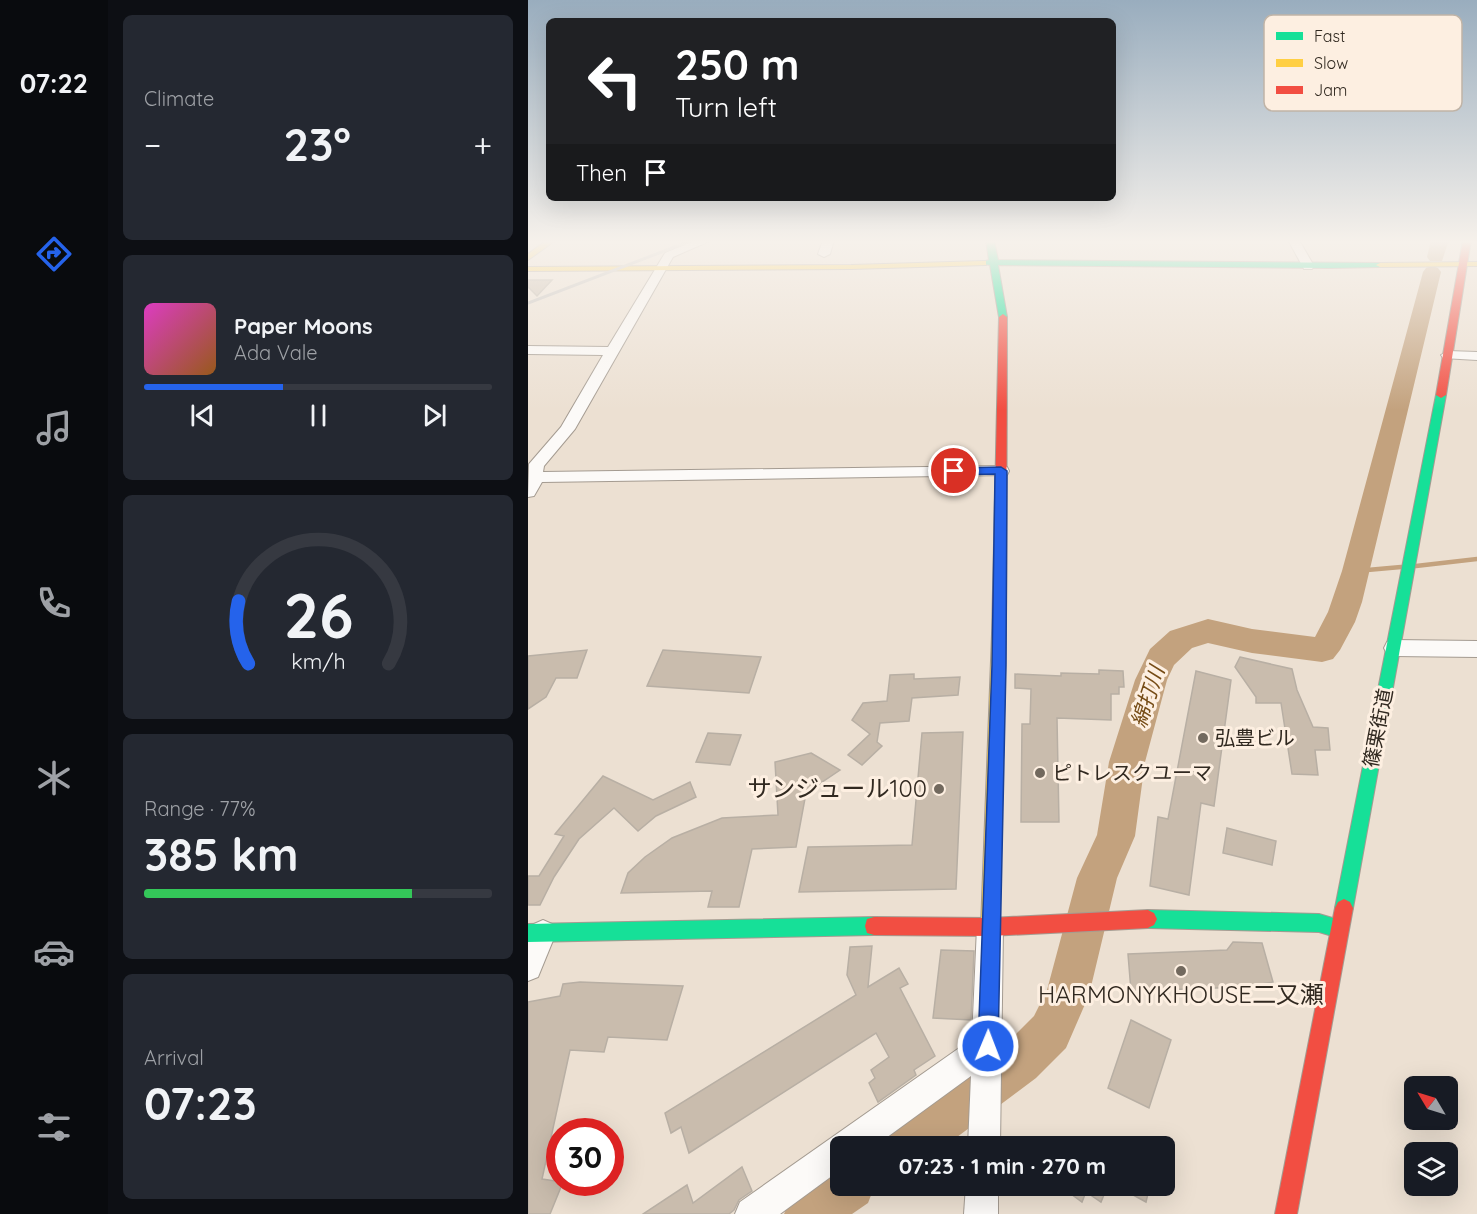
<!DOCTYPE html>
<html lang="en">
<head>
<meta charset="utf-8">
<style>
	body { margin:0; font-family:Quicksand,"Noto Sans JP",sans-serif; background:#242831; color:#f1f3f6; height:100vh; display:flex; flex-direction:column; font-size:22px; white-space:nowrap }
	* { box-sizing:border-box; margin:0 }
	p { font-size:20px; color:#9ea1a6 }
	.icon { flex:none; width:33px; height:33px; fill:none; stroke:currentColor; stroke-width:2; stroke-linecap:round; stroke-linejoin:round }
	.map { position:relative; flex:1; overflow:hidden }
	.side { display:flex; flex-direction:column; gap:15px; padding:15px; background:#0d0f14; width:420px }
	.side>* { flex:none }
	.guide { position:absolute; left:18px; top:18px; width:570px; height:183px; border-radius:9px; box-shadow:0 6px 24px #0002; background:#202124; color:#fff; overflow:hidden }
	.needle { width:39px; rotate:308deg }
	.buttons { position:absolute; left:876px; top:1076px; display:grid; gap:12px }
	.buttons a { display:grid; place-items:center; width:54px; height:54px; border-radius:9px; background:#171b24; box-shadow:0 6px 24px #0002; font-size:30px }
	.speed { position:absolute; left:18px; top:1118px; display:flex; gap:12px; font-size:30px; font-weight:700; text-align:center }
	.speed>* { display:grid; place-content:center; width:78px; height:78px; border-radius:50%; background:#171b24; box-shadow:0 6px 24px #0002; line-height:1 }
	.speed .limit { border:9px solid #d22; background:#fff; color:#111 }
	.pin { position:absolute; display:grid; place-items:center; width:51px; height:51px; color:#fff; margin:-26px; border:3px solid #fff; border-radius:50%; box-shadow:0 2px 6px #0007 }
	.me { position:absolute; width:66px; margin:-33px; rotate:1deg; stroke-linejoin:round; filter:drop-shadow(0 0 4px #0008) }
	.turn { display:flex; align-items:center; gap:21px; height:126px; padding:0 30px; font-size:27px }
	.turn .icon { width:78px; height:78px; stroke-width:2.5 }
	.turn b { display:block; font-size:42px; line-height:51px }
	.then { display:flex; align-items:center; height:57px; padding:0 30px; background:#0003; gap:12px; font-size:22px }
	.big { font-size:45px; font-weight:800; line-height:1.1 }
	.side .card { flex:1; display:flex; flex-direction:column; justify-content:center; gap:9px; min-width:0; padding:0 21px; border-radius:9px; background:#242831 }
	.side .dial { align-items:center; gap:0 }
	.dial svg { height:156px; overflow:visible; fill:none; stroke:#363941; stroke-width:7; stroke-linecap:round; text-anchor:middle }
	.dial text { fill:#f1f3f6; stroke:none }
	.song { display:flex; align-items:center; gap:18px }
	.cover { width:72px; height:72px; border-radius:9px; background:linear-gradient(135deg,hsl(310 70% 55%),hsl(30 70% 35%)) }
	.played { height:6px; border-radius:3px; background:linear-gradient(90deg,#2563eb 40%,#363941 40%) }
	.keys { display:flex; justify-content:space-around; direction:ltr }
	.heat { display:flex; justify-content:space-between; align-items:center; font-size:33px; direction:ltr }
	.charge { height:9px; border-radius:4px; background:linear-gradient(90deg,#34c759 77%,#363941 0) }
	.trip { position:absolute; left:302px; top:1136px; width:345px; height:60px; border-radius:9px; background:#171b24; box-shadow:0 6px 24px #0002; font-weight:800; line-height:60px; text-align:center }
	main { display:flex; flex:1; min-height:0 }
	.tab-bar { display:flex; flex-direction:column; width:108px; justify-content:space-around; align-items:center; background:#090b0e; color:#9ea1a6 }
	.tab-bar .icon { width:42px; height:42px }
	.tab-bar .current { color:#2563eb }
	.tab-bar b { font-size:27px; color:#f1f3f6 }
	.map>svg:first-child { display:block }
</style>
</head>
<body>
<main>
<nav class="tab-bar">
<b>07:22</b>
<svg class="icon current" aria-label="directions" viewBox="0 0 24 24"><path d="M12 3l9 9-9 9-9-9zM9 14v-3h6M13 9l2 2-2 2"/></svg>
<svg class="icon" aria-label="music" viewBox="0 0 24 24"><path d="M9 18V5l10-2v13"/><circle cx="6" cy="18" r="3"/><circle cx="16" cy="16" r="3"/></svg>
<svg class="icon" aria-label="phone" viewBox="0 0 24 24"><path d="M5 4h4l2 5-3 2q2 4 5 5l2-3 5 2v4C11 20 4 13 5 4z"/></svg>
<svg class="icon" aria-label="climate" viewBox="0 0 24 24"><path d="M12 3v18M4 7l16 10M4 17L20 7"/></svg>
<svg class="icon" aria-label="car" viewBox="0 0 24 24"><path d="M5 17H2v-5l4-1 3-4h7l3 4 3 1v5h-3M9 17h6M6 11h13"/><circle cx="7" cy="17" r="2"/><circle cx="17" cy="17" r="2"/></svg>
<svg class="icon" aria-label="filters" viewBox="0 0 24 24"><path d="M4 7h16M4 17h16"/><circle cx="9" cy="7" r="2"/><circle cx="15" cy="17" r="2"/></svg>
</nav>
<section class="side">
<div class="card"><p>Climate</p>
<div class="heat"><a>−</a><b class="big">23°</b><a>+</a></div>
</div>
<div class="card">
<div class="song"><i class="cover"></i><div><b>Paper Moons</b><p>Ada Vale</p></div></div>
<div class="played"></div>
<div class="keys"><svg class="icon" aria-label="previous" viewBox="0 0 24 24"><path d="M18 5L8 12l10 7zM5 5v14"/></svg><svg class="icon" aria-label="pause" viewBox="0 0 24 24"><path d="M8 5v14M16 5v14"/></svg><svg class="icon" aria-label="next" viewBox="0 0 24 24"><path d="M6 5l10 7-10 7zM19 5v14"/></svg></div>
</div>
<div class="card dial"><svg viewBox="0 0 100 80">
<path d="M14 69A42 42 0 1 1 86 69"/>
<path d="M14 69A42 42 0 0 1 9 37" stroke="#2563eb"/>
<text x="50" y="56" font-size="32" font-weight="700">26</text>
<text x="50" y="72" font-size="11">km/h</text>
</svg></div>
<div class="card"><p>Range · 77%</p><b class="big">385 km</b><div class="charge"></div></div>
<div class="card"><p>Arrival</p><b class="big">07:23</b></div>
</section>
<div class="map">
<svg width="949" height="1214" viewBox="0 0 949 1214">
	<rect width="100%" height="100%" fill="#ece0d2"/>
	<g fill="none" stroke-linecap="round" stroke-linejoin="round">
		<!-- stream -->
		<g stroke="#c3a27e" stroke-width="4.5">
			<path d="M888,566l61,-7"/>
			<path d="M828,571l45,-4"/>
		</g>
		<!-- river -->
		<g fill="#c3a27e" fill-rule="evenodd">
			<path d="M903,240h18l-7,21h-12l-3,-4z"/>
			<path d="M904,266l6,2 3,4 -79,330 -7,20 -15,28 -7,9 -11,3 -70,-9 -44,-10 -16,5 -18,17 -7,15 -22,82 -10,74 -18,42 -28,117 -23,53 -30,30 -91,68h-65l7,-17 117,-83 30,-30 13,-26 30,-112 20,-43 12,-73 26,-82 15,-31 20,-18 38,-12 44,10 63,8 13,-25 14,-41 81,-299 3,-4z"/>
			<path d="M312,1164v21h35l-7,18 -16,11h-68l8,-18z"/>
		</g>
	</g>
	<!-- building -->
	<g fill="#c9bcad" stroke="#b8afa4" stroke-width="1.5">
		<path d="M0,280h24l-15,16 -9,-9z"/>
		<path d="M59,650l-10,28h-21l-10,19 -18,12v-53z"/>
		<path d="M135,650l98,7 -12,36 -102,-7z"/>
		<path d="M712,657l52,12 5,21 16,37 15,1 2,22h-15l3,25 -26,-1 -11,-71h-25v-6l-21,-30z"/>
		<path d="M571,670l24,1 1,16h-5v7h-8v26l-54,-2 2,104h-38l1,-98h8l1,-35 -16,-1v-14l46,2v-3l38,1z"/>
		<path d="M668,671l35,9 -17,126 -13,-3 -12,92 -39,-9 8,-69 10,2z"/>
		<path d="M386,674v5l46,-2 -2,18 -46,3 -3,23 -29,2 -3,19 5,4 -20,19 -14,-10 22,-21 -18,-14 11,-17 24,-2 3,-26z"/>
		<path d="M435,732l-7,157 -157,3 9,-45 104,-2 10,-112z"/>
		<path d="M180,733l33,2 -11,30 -34,-3z"/>
		<path d="M283,753l29,17 -34,23 -10,54 -44,2 -13,58h-31l4,-16 -91,2 7,-20 17,-16 27,-19 50,-20 56,-3 -3,-53z"/>
		<path d="M75,776l50,24 37,-18 6,15 -40,19 -18,15 -24,-23 -35,31 -25,38 -14,28h-12v-29h11l25,-40 -9,-2z"/>
		<path d="M699,828l49,13 -4,24 -49,-12z"/>
		<path d="M705,942l29,1 11,39 -29,5 -113,4 -3,-37 99,-4z"/>
		<path d="M344,946l-4,41 31,-19 9,16 -8,4 35,68 -21,14 2,5 -38,27 -9,-19 6,-5 -4,-8 18,-13 -13,-24 -187,120 -8,-26 -10,6 -6,-20 191,-118 -9,-20 3,-28z"/>
		<path d="M413,950l33,1 -3,69 -38,-2z"/>
		<path d="M52,982l103,4 -16,54 -59,-3 -4,15 -34,-2 -28,129 21,3 -13,32h-22v-212l32,-6 3,-12z"/>
		<path d="M603,1020l40,20 -22,68 -41,-20z"/>
		<path d="M214,1167l10,24 -13,9 -5,10 -5,4h-86l44,-29 6,18z"/>
		<path d="M546,1185h34l-7,17 -15,-10 -4,10 -11,-8z"/>
		<path d="M587,1185h35l-4,17z"/>
	</g>
	<g fill="none" stroke-linecap="round" stroke-linejoin="round">
		<!-- street casing -->
		<g stroke="#a49b91" stroke-width="2">
			<g id="street">
				<path d="M168,240h16l-39,17 -98,172 -31,37 -1,6 458,-6 6,1 2,4 -2,4 -465,7 -8,14 -6,1 1,-33 32,-37 42,-72 -75,-1v-8l80,1 57,-94z"/>
				<path d="M295,240h11l-4,14 -6,3 -6,-3z"/>
				<path d="M760,240h11l15,26 -2,3h-8z"/>
				<path d="M920,351l29,1v8l-34,-2 -2,-3z"/>
				<path d="M866,640l83,1v16l-83,-1 -7,-2 -3,-6 3,-6z"/>
				<path d="M462,914l9,4 4,9 -3,219h-32l3,-70 -96,70h-35v24l-60,44h-45l5,-12 232,-163 5,-112 4,-9z"/>
				<path d="M15,920l9,4 4,9 -18,44 -10,4v-45l6,-12z"/>
				<path d="M438,1185h32v29h-34z"/>
			</g>
		</g>
		<!-- fast casing -->
		<g stroke="#a49b91" stroke-width="2">
			<g id="fast">
				<path d="M458,240h8l4,20 382,3 4,2 -4,2 -50,1 -332,-3 9,52 -4,3 -4,-3 -9,-52 -11,-2 10,-3z"/>
				<path d="M913,392l5,3 -93,513 -3,6 -6,3 -6,-3 -3,-6 101,-513z"/>
				<path d="M620,910l171,4 27,8 2,7 -2,7 -7,2 -20,-6 -171,-4 -6,-3 -3,-6 3,-6z"/>
				<path d="M346,917l7,2 2,7 -2,7 -7,2 -346,7v-18z"/>
			</g>
		</g>
		<!-- slow casing -->
		<g stroke="#a49b91" stroke-width="2">
			<g id="slow">
				<path d="M19,240h9l-28,20v-6z"/>
				<path d="M455,261h3v4l-135,4 -323,2v-4l323,-2z"/>
				<path d="M949,262v4l-97,1 -4,-2 4,-2z"/>
				<path d="M471,629l5,1 2,4 -7,293 -2,7 -7,2 -7,-2 -2,-7 11,-293 2,-4z"/>
			</g>
		</g>
		<!-- jam casing -->
		<g stroke="#a49b91" stroke-width="2">
			<g id="jam">
				<path d="M935,240h8l-25,155 -5,3 -5,-3z"/>
				<path d="M475,314l4,3 -1,317 -2,4h-10l-2,-4 7,-317z"/>
				<path d="M816,899l6,3 3,6 -56,306h-22l60,-306 3,-6z"/>
				<path d="M620,910l6,3 3,6 -3,6 -6,3 -158,8 -116,-1 -7,-2 -2,-7 2,-7 7,-2 116,1z"/>
			</g>
		</g>
		<!-- street -->
		<use href="#street" fill="#fcfaf8" fill-rule="evenodd"/>
		<!-- fast -->
		<use href="#fast" fill="#16e098" fill-rule="evenodd"/>
		<!-- slow -->
		<use href="#slow" fill="#ffcf43" fill-rule="evenodd"/>
		<!-- jam -->
		<use href="#jam" fill="#f24e42" fill-rule="evenodd"/>
		<!-- rail -->
		<path stroke="#c2bfbc" stroke-width="3" d="M0,303l165,-63"/>
	</g>
	<!-- sky -->
	<linearGradient id="sky" x2="0" y2="1"><stop stop-color="#99adbe"/><stop offset="0.59" stop-color="#f6f1eb"/><stop offset="1" stop-color="#f6f1eb" stop-opacity="0"/></linearGradient>
	<rect width="949" height="410" fill="url(#sky)"/>
	<!-- route -->
	<path fill="#2563eb" stroke="#184099" stroke-width="1.5" d="M473,467l6,4 -1,194 -8,381 -3,7 -7,3 -7,-3 -3,-7 14,-381 3,-191 -41,1 -5,-4 5,-3z"/>
	<!-- markers -->
	<g fill="#72695e" stroke="#fdefe1" stroke-width="2">
		<circle cx="675" cy="738" r="6"/>
		<circle cx="512" cy="773" r="6"/>
		<circle cx="411" cy="789" r="6"/>
		<circle cx="653" cy="971" r="6"/>
	</g>
	<g text-anchor="middle" stroke-width="6" stroke-linejoin="round" paint-order="stroke">
		<!-- street labels -->
		<g font-size="20" fill="#312920" stroke="#fdefe1">
			<text transform="translate(850 728) rotate(-79)" y="7">篠栗街道</text>
		</g>
		<!-- poi labels -->
		<g font-size="20" fill="#312920" stroke="#fdefe1" text-anchor="start">
			<text x="687" y="745">弘豊ビル</text>
			<text x="524" y="780">ピトレスクユーマ</text>
		</g>
		<!-- water labels -->
		<g font-size="21" font-style="italic" fill="#764c16" stroke="#fdefe1">
			<text transform="translate(620 697) rotate(-72)" y="7">綿打川</text>
		</g>
		<!-- near-poi labels -->
		<g font-size="24" fill="#312920" stroke="#fdefe1" text-anchor="end">
			<text x="399" y="797">サンジュール100</text>
			<text x="653" y="1003" text-anchor="middle">HARMONYKHOUSE二又瀬</text>
		</g>
	</g>
	<!-- legend -->
	<rect x="736" y="15" width="198" height="96" rx="9" fill="#fdefe1" stroke="#c0b4a7" stroke-width="1.5"/>
	<rect x="748" y="32" width="27" height="8" fill="#16e098"/>
	<rect x="748" y="59" width="27" height="8" fill="#ffcf43"/>
	<rect x="748" y="86" width="27" height="8" fill="#f24e42"/>
	<g font-size="16" fill="#312920">
		<text x="786" y="42">Fast</text>
		<text x="786" y="69">Slow</text>
		<text x="786" y="96">Jam</text>
	</g>
</svg>
<div class="buttons">
<a><svg class="needle" viewBox="-14 -14 28 28"><path d="M0-13l5 13h-10z" fill="#e53935"/><path d="M0 13l5-13h-10z" fill="#9ea1a6"/></svg></a>
<a><svg class="icon" aria-label="layers" viewBox="0 0 24 24"><path d="M12 4l9 5-9 5-9-5zM3 14l9 5 9-5"/></svg></a>
</div>
<div class="speed"><div class="limit">30</div></div>
<div class="pin" style="left:426px;top:471px;background:#d93025"><svg class="icon" aria-label="arrive" viewBox="0 0 24 24"><path d="M6 21V4h12l-3 4 3 4H6"/></svg></div>
<svg class="me" style="left:460px;top:1046px" viewBox="-20 -20 40 40"><circle r="17" fill="#2563eb" stroke="#fff" stroke-width="3"/><path d="M0-11L8 9 0 5-8 9z" fill="#fff"/></svg>
<div class="trip">07:23 · 1 min · 270 m</div>
<div class="guide">
<div class="turn"><svg class="icon" aria-label="left" viewBox="0 0 24 24"><path d="M17 20v-9H6M10 6l-5 5 5 5"/></svg><div><b>250 m</b>Turn left</div></div>
<div class="then">Then<svg class="icon" aria-label="arrive" viewBox="0 0 24 24"><path d="M6 21V4h12l-3 4 3 4H6"/></svg></div>
</div>
</div>
</main>
</body>
</html>
